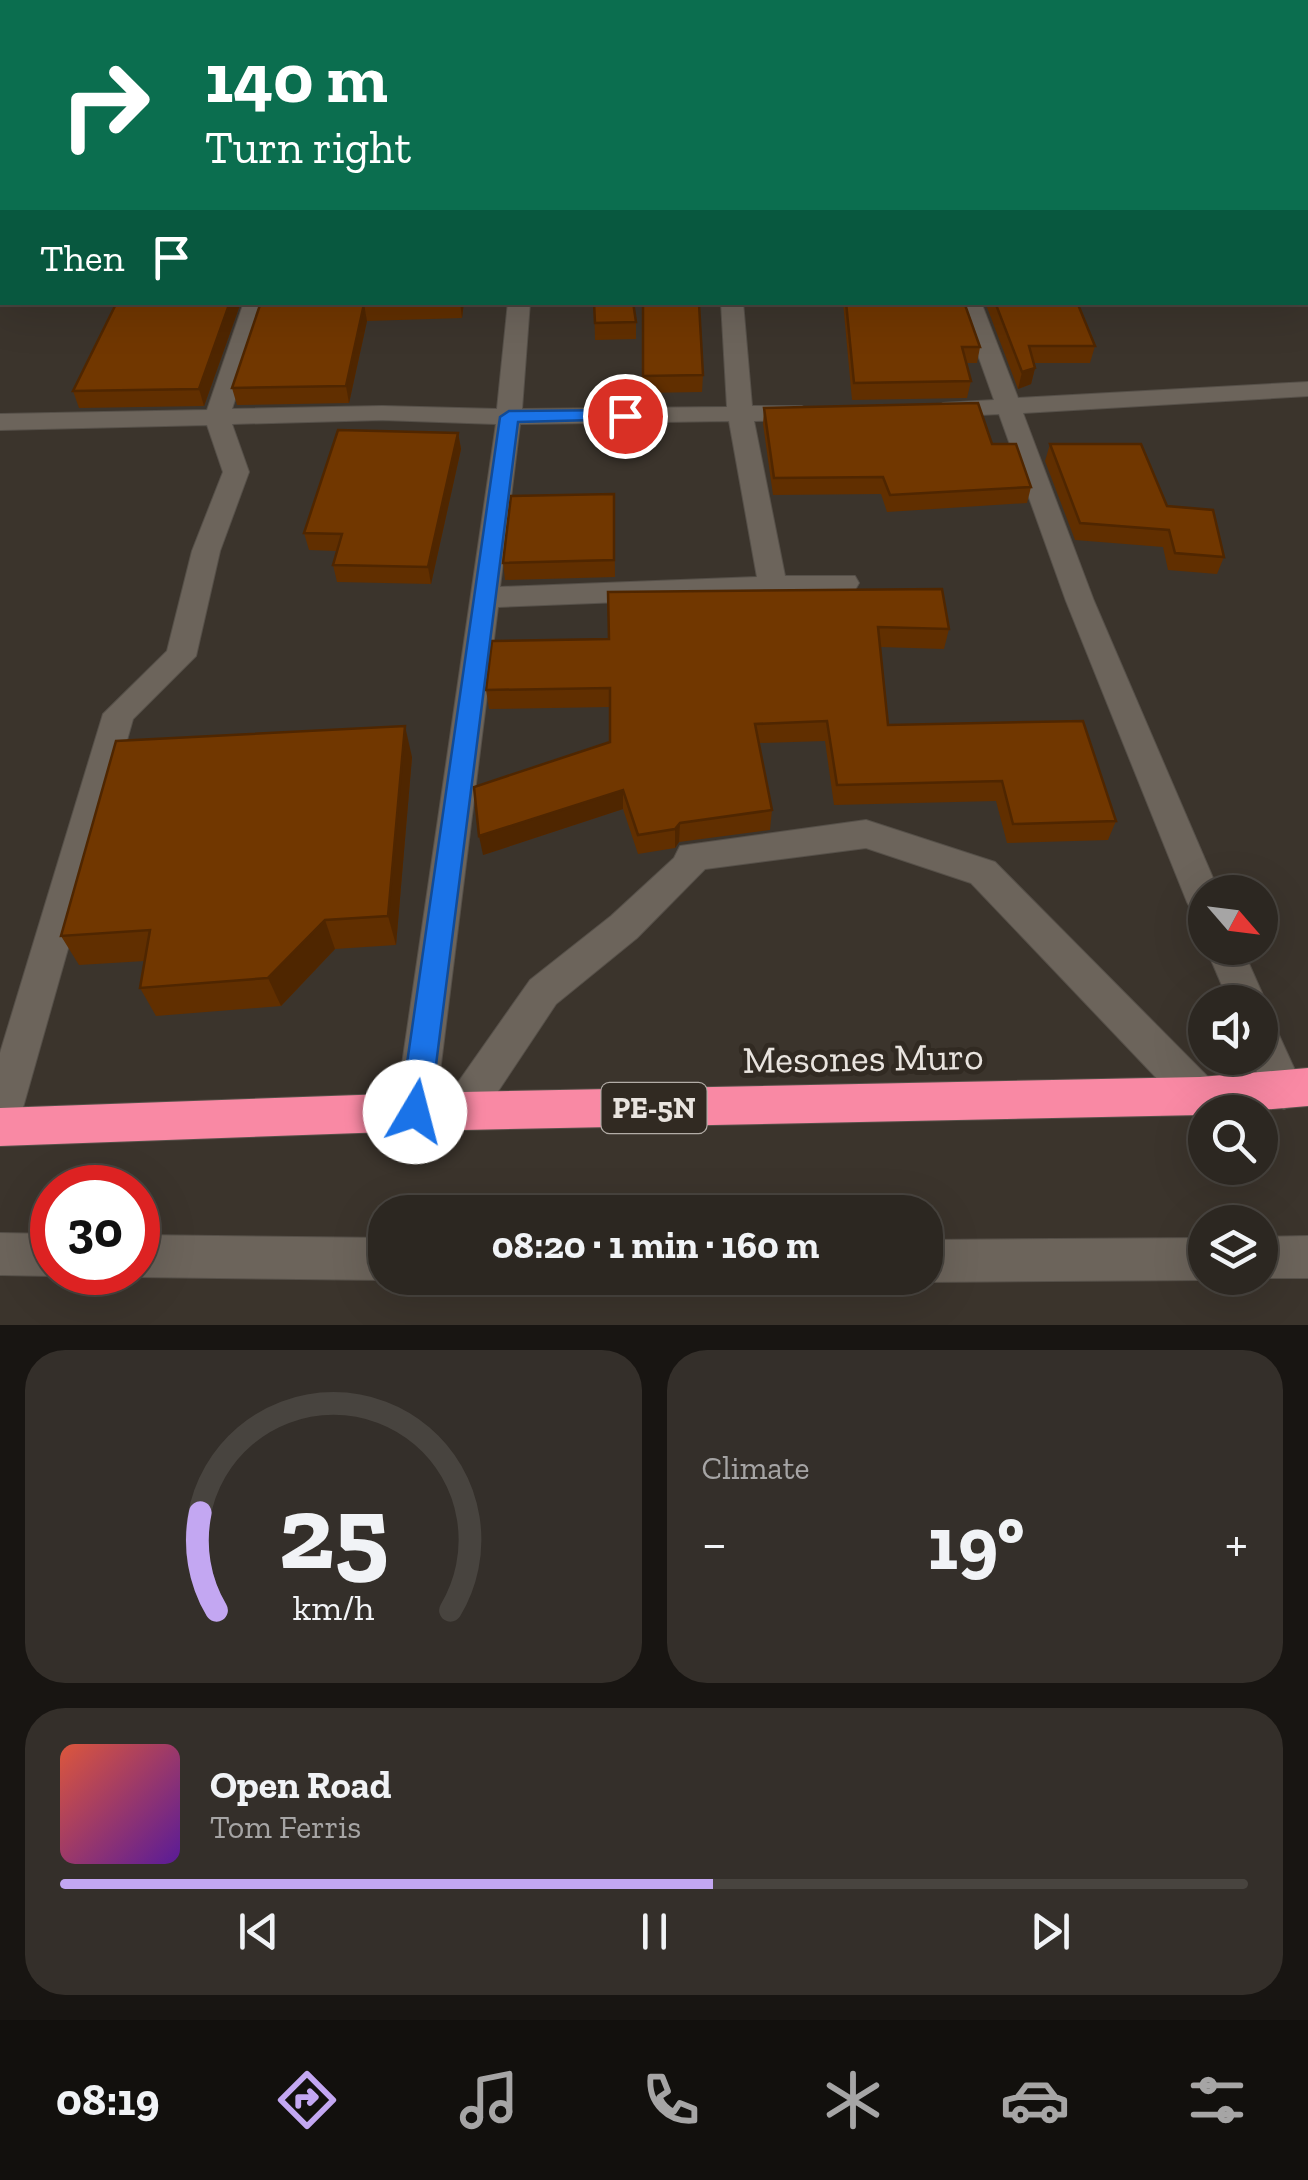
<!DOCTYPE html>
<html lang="en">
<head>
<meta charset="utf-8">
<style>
	body { margin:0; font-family:"Zilla Slab",serif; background:#342f2a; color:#f1f3f6; height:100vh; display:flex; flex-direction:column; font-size:38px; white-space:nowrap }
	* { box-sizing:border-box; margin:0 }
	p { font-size:32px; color:#a6a5a5 }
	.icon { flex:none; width:55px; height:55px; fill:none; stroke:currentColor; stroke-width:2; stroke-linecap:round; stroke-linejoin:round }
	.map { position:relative; height:1325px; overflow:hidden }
	.details { display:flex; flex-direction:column; gap:25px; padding:25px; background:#181512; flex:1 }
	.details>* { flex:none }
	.guide { position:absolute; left:0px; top:0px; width:1310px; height:305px; box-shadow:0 10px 40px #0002,0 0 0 2px #48443f; background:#0b6e4f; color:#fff; overflow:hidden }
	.needle { width:65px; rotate:118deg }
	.fabs { position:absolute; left:1188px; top:875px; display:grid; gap:20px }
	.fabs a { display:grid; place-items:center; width:90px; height:90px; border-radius:50%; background:#2c2721; box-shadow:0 10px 40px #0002,0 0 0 2px #48443f; font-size:50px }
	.speed { position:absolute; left:30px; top:1165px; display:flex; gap:20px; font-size:50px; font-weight:700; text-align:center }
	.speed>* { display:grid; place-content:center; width:130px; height:130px; border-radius:50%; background:#2c2721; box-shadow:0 10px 40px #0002,0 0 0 2px #48443f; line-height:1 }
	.speed .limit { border:15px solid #d22; background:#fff; color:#111 }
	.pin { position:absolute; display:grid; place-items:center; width:85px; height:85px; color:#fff; margin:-42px; border:5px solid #fff; border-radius:50%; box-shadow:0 2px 10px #0007 }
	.me { position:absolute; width:110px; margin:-55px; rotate:8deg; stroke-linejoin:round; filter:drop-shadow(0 0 8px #0008) }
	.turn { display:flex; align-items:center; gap:35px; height:210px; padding:0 40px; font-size:45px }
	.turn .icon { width:130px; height:130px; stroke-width:2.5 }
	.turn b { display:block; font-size:70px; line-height:85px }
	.then { display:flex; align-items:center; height:95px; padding:0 40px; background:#0003; gap:20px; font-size:38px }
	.big { font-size:75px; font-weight:700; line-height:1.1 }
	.details .widget { flex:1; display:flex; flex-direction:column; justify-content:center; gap:15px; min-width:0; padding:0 35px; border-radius:40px; background:#342f2a }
	.details .dial { align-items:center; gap:0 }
	.dial svg { height:260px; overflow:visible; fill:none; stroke:#48443f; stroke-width:7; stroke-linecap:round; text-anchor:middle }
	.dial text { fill:#f1f3f6; stroke:none }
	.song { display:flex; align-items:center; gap:30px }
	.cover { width:120px; height:120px; border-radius:15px; background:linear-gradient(135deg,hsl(10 70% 55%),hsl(270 70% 35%)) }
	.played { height:10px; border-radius:5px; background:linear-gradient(90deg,#c3a7f2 55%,#48443f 55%) }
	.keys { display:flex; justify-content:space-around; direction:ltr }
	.heat { display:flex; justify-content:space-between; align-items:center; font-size:55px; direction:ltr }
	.details .tiles { flex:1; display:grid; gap:25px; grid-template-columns:1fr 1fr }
	.widget:last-child { grid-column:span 2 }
	.trip { position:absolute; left:368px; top:1195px; width:575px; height:100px; border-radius:40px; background:#2c2721; box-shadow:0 10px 40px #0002,0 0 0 2px #48443f; font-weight:700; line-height:100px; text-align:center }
	.tab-bar { display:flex; height:160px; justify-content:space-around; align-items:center; background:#12100d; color:#a6a5a5 }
	.tab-bar .icon { width:70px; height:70px }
	.tab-bar .current { color:#c3a7f2 }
	.tab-bar b { font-size:45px; color:#f1f3f6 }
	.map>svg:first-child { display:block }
</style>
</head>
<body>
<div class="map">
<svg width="1308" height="1325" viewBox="0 0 1308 1325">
	<rect width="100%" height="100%" fill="#3b342c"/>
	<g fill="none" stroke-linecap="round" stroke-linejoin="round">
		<!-- minor casing -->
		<g stroke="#565049" stroke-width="2">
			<g id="minor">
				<path d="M1273,0h16l1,2h-16z"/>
				<path d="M244,302h22l-34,107 150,-3 115,3 11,-107h22l-8,107 205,-2 -6,-105h22l9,104h50l12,7 -12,7 -48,1 31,155h70l4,7 -4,7 -10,3 -347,14 -63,505 -6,14 -14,5 -14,-5 -6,-14 101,-688 -114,-4 -150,4 17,48 -29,79 -24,105 -63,63 -113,399 -6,14 -14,5v-84l103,-339 64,-63 25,-100 31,-79 -16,-47 -207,5v-16l207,-4zM729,421l28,156 -257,10 20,-163z"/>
				<path d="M959,302h22l37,96 290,-16v14l-285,17 71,188 125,291h-14v25l-12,-4 -6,-11 -121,-301 -67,-187 -56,3 -12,-7 12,-7 51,-3z"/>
				<path d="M866,820l129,42 219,221 6,13 -6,13 -14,6 -14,-6 -215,-226 -105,-35 -161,21 -68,69 -81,66 -81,122 -14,5 -14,-5 -6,-14 6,-14 83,-118 81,-64 63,-58 6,-12z"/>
				<path d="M1206,948h36l24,54 -6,12v-12h-31z"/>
				<path d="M1260,1016l13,6 31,68 -6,13 -14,6 -14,-6 -19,-45h9z"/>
				<path d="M0,1233l52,1v38h9l-9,4 -52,-1z"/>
				<path d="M138,1235l247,3v40h7l-7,2 -247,-3 -12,-5h12z"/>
				<path d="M1308,1236v42h-53h5v-41z"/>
				<path d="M1205,1238v40h7l-7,2 -280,2 -12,-4h12v-38z"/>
			</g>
		</g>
		<!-- highway casing -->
		<g stroke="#565049" stroke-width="2">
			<path id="highway" d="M1308,1068v38l-108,9 -785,16 -415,15v-38l415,-15 785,-16z"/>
		</g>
		<!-- minor -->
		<use href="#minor" fill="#6c645b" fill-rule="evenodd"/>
		<!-- highway -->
		<use href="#highway" fill="#f989a4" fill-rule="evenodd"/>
	</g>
	<!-- wall -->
	<g fill="#612f00">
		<path d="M241,302l-37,104 -125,2 -6,-17z"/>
		<path d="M261,302h203l-2,16 -95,3 -18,82 -112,2 -5,-17z"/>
		<path d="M594,302l42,20v17l-41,1z"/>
		<path d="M843,302h121l16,45 -3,16h-11l5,18 -4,17 -115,2z"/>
		<path d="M985,302h92l18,44 -5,17h-56l1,5 -4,16 -13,5z"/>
		<path d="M643,305l60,70 -1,17 -59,1z"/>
		<path d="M764,408l228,36 39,43 -4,16 -140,9 -6,-18 -108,1 -10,-71z"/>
		<path d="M458,433l3,16 -30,135 -94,-2 -4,-17 4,-14 -28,-1 -5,-17z"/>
		<path d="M1050,444l117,62 57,51 -7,17 -49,-4 -5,-23 -88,-7 -30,-79z"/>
		<path d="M614,494l1,83 -110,3 -2,-17z"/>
		<path d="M608,592l341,37 -5,20 -64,-2 8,78 228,96 -8,19 -101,3 -11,-42 -162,4 -9,-64 -66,2 13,67 -2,20 -91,12 -4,6 -37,6 -15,-45 -140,46 127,-113v-35l-121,2 -3,-19 123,-51z"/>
		<path d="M412,757l-16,188 -61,4 -54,57 -125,10 -16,-28 5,-27 -66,4 -18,-29z"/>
	</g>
	<!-- shaded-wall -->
	<g fill="#4f2600">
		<path d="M230,302h11l-37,104 -5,-17z"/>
		<path d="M460,302h4l-2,16z"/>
		<path d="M364,304l3,17 -18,82 -3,-17z"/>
		<path d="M1035,368l-4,16 -13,5 4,-17z"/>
		<path d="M458,433l3,16 -30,135 -3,-17z"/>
		<path d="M405,726l7,31 -16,188 -8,-29z"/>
		<path d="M623,790v19l-140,46 -4,-19z"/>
		<path d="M680,823l-1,19 -4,6v-19z"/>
		<path d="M325,920l10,29 -54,57 -13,-28z"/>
	</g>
	<!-- building -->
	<g fill="#713700" stroke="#4f2600" stroke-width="2.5">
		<path d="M117,302h113l-31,87 -126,2z"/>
		<path d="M261,302h184l-81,2 -18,82 -114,2z"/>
		<path d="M594,302h39l3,20 -41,1z"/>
		<path d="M846,302h118l16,45h-18l9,34 -117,2z"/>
		<path d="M995,302h82l18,44h-66l6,22 -13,4z"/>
		<path d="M699,304l4,71 -60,1v-71z"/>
		<path d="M978,403l14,41h24l15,43 -141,8 -7,-18 -109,1 -10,-70z"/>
		<path d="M338,430l120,3 -30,134 -95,-2 9,-31 -38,-1z"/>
		<path d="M1050,444h91l26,62 46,4 11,47 -49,-4 -6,-23 -89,-7z"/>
		<path d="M614,494v66l-111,3 8,-67z"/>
		<path d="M942,589l7,40 -71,-2 10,98 195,-4 33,100 -103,3 -11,-43 -165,4 -10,-64 -72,3 17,86 -92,13 -5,6 -37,6 -15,-45 -144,46 -5,-49 136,-45v-54l-124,2 6,-49 117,-2 -1,-47z"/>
		<path d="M405,726l-17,190 -63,4 -57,58 -128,10 10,-58 -89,6 55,-195z"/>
	</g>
	<!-- route -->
	<path fill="#1a73e8" stroke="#114b97" stroke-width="2.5" d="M625,410l9,6 -3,3 -113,3 -88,690 -4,11 -11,4 -10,-4 -5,-11 100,-695 9,-6z"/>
	<g text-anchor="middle" stroke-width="10" stroke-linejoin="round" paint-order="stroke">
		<!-- shield labels -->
		<rect fill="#312a22" stroke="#b2aca6" stroke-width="2.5" x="601.5" y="1083" width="105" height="50" rx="8"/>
		<g font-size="30" font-weight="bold" fill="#e9e4df">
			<text x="654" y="1118">PE-5N</text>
		</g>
		<!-- near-street labels -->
		<g font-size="38" fill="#e9e4df" stroke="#312a22">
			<text transform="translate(863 1058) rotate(-1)" y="13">Mesones Muro</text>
		</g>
	</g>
</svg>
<div class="fabs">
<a><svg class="needle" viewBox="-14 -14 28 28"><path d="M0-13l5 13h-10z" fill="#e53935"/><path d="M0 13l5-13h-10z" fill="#a6a5a5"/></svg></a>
<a><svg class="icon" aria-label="sound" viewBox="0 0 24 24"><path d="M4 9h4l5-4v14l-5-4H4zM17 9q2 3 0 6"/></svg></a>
<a><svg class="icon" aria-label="search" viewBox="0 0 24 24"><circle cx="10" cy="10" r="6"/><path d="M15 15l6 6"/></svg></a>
<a><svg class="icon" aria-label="layers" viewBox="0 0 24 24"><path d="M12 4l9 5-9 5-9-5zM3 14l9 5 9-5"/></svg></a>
</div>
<div class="speed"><div class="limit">30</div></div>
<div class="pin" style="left:625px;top:416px;background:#d93025"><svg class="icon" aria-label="arrive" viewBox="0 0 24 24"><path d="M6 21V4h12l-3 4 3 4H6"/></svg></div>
<svg class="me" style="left:415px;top:1112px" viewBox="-20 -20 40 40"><circle r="19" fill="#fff"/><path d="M0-13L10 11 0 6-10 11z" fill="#1a73e8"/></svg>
<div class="trip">08:20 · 1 min · 160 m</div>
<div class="guide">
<div class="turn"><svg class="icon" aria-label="right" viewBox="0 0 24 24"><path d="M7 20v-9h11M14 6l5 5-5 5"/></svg><div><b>140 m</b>Turn right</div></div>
<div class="then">Then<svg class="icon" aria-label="arrive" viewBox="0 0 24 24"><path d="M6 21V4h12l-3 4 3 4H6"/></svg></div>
</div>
</div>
<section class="details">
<div class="tiles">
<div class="widget dial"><svg viewBox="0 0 100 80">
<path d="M14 69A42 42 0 1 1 86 69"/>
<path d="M14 69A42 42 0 0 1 9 39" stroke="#c3a7f2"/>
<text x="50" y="56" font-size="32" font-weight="700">25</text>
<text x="50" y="72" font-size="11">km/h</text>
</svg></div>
<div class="widget"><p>Climate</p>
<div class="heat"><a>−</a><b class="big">19°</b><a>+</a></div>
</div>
<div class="widget">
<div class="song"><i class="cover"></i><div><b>Open Road</b><p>Tom Ferris</p></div></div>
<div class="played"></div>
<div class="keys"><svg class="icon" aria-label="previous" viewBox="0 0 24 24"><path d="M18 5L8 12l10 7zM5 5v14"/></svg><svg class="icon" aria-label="pause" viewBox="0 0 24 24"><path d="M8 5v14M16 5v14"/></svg><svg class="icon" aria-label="next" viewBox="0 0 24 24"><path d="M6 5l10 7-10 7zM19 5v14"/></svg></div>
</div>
</div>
</section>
<nav class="tab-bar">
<b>08:19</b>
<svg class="icon current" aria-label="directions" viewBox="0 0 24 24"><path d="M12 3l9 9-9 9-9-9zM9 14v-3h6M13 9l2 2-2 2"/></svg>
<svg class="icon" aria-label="music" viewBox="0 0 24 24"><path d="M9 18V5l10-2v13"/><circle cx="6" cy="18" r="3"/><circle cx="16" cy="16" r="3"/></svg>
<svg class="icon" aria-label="phone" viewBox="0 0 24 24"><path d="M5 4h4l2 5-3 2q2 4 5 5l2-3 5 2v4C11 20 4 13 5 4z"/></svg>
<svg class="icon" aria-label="climate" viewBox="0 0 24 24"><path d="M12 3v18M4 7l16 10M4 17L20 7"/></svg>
<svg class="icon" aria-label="car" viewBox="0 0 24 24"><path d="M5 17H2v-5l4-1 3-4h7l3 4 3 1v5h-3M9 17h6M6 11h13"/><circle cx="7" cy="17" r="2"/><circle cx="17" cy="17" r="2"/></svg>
<svg class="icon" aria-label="filters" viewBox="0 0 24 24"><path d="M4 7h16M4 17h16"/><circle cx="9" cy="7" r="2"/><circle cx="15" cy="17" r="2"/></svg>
</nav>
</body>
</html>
